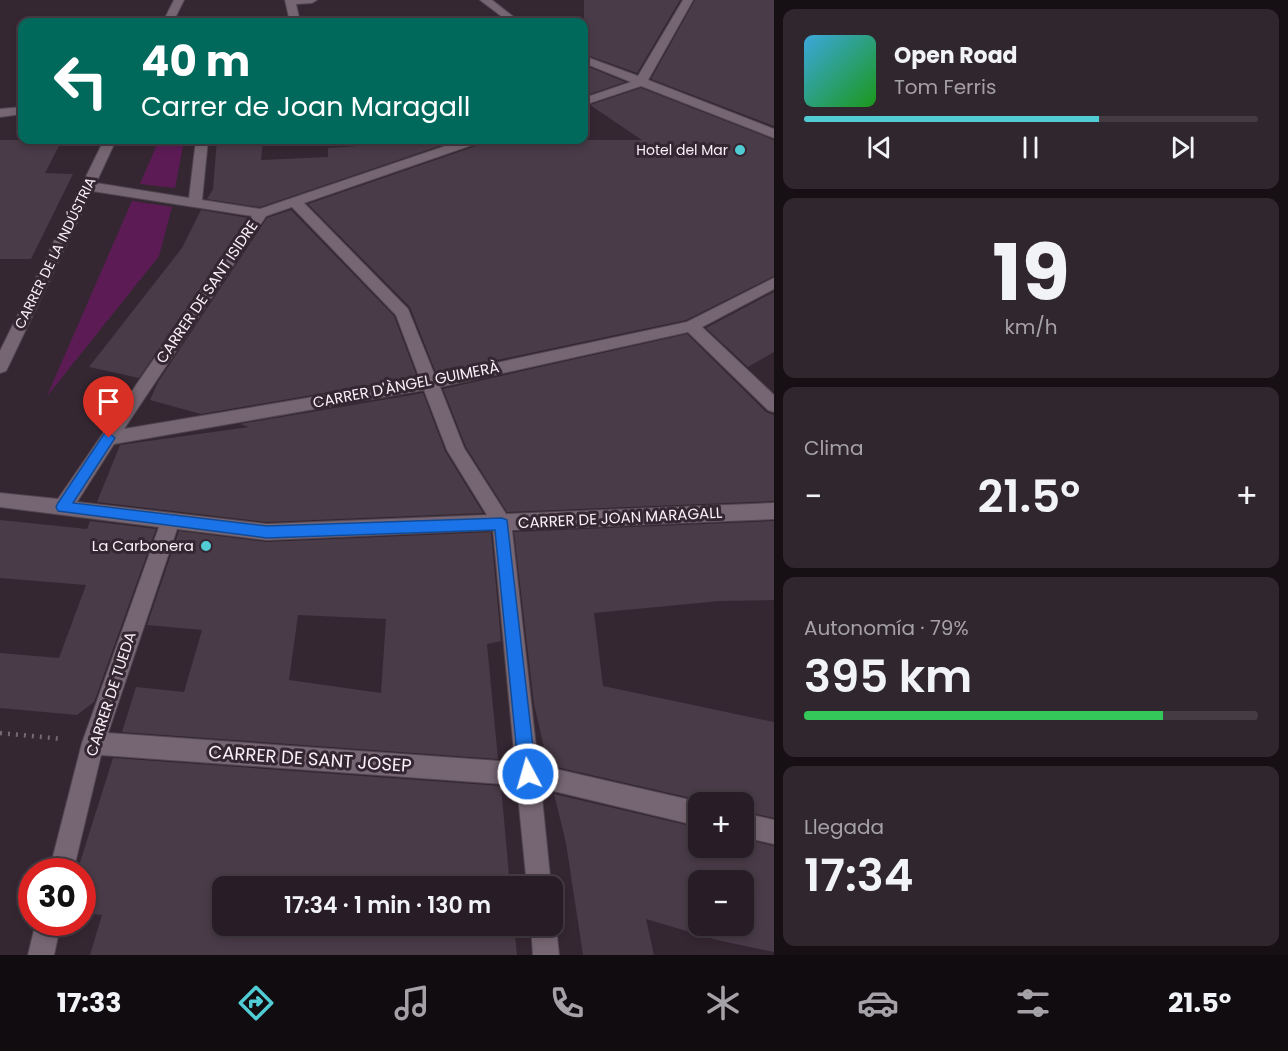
<!DOCTYPE html>
<html lang="es">
<head>
<meta charset="utf-8">
<style>
	body { margin:0; font-family:Poppins,sans-serif; background:#30262e; color:#f1f3f6; height:100vh; display:flex; flex-direction:column; font-size:22px; white-space:nowrap }
	* { box-sizing:border-box; margin:0 }
	p { font-size:20px; color:#a5a2a7 }
	.icon { flex:none; width:33px; height:33px; fill:none; stroke:currentColor; stroke-width:2; stroke-linecap:round; stroke-linejoin:round }
	.map { position:relative; flex:1; overflow:hidden }
	.drawer { display:flex; flex-direction:column; gap:9px; padding:9px; background:#161015; width:514px }
	.drawer>* { flex:none }
	.top-card { position:absolute; left:18px; top:18px; width:570px; height:126px; border-radius:12px; box-shadow:0 3px 9px #0003,0 0 0 2px #443b43; background:#00695c; color:#fff; overflow:hidden }
	.tools { position:absolute; left:688px; top:792px; display:grid; gap:12px }
	.tools a { display:grid; place-items:center; width:66px; height:66px; border-radius:12px; background:#281d26; box-shadow:0 3px 9px #0003,0 0 0 2px #443b43; font-size:30px }
	.speed { position:absolute; left:18px; top:858px; display:flex; gap:12px; font-size:30px; font-weight:700; text-align:center }
	.speed>* { display:grid; place-content:center; width:78px; height:78px; border-radius:50%; background:#281d26; box-shadow:0 3px 9px #0003,0 0 0 2px #443b43; line-height:1 }
	.speed .limit { border:9px solid #d22; background:#fff; color:#111 }
	.pin { position:absolute; display:grid; place-items:center; width:51px; height:51px; color:#fff; margin:-62px -26px; border-radius:50% 50% 50% 0; rotate:-45deg; box-shadow:0 0 6px #0007 }
	.pin .icon { rotate:45deg }
	.me { position:absolute; width:66px; margin:-33px; rotate:354deg; stroke-linejoin:round; filter:drop-shadow(0 0 4px #0008) }
	.turn { display:flex; align-items:center; gap:21px; height:126px; padding:0 24px; font-size:27px }
	.turn .icon { width:78px; height:78px; stroke-width:2.5 }
	.turn b { display:block; font-size:42px; line-height:51px }
	.big { font-size:45px; font-weight:600; line-height:1.1 }
	.drawer .widget { flex:1; display:flex; flex-direction:column; justify-content:center; gap:9px; min-width:0; padding:0 21px; border-radius:12px; background:#30262e }
	.drawer .dial { align-items:center; gap:0 }
	.dial b { font-size:78px; line-height:1 }
	.song { display:flex; align-items:center; gap:18px }
	.cover { width:72px; height:72px; border-radius:9px; background:linear-gradient(135deg,hsl(200 70% 55%),hsl(120 70% 35%)) }
	.played { height:6px; border-radius:3px; background:linear-gradient(90deg,#51ccd5 65%,#443b43 65%) }
	.keys { display:flex; justify-content:space-around; direction:ltr }
	.heat { display:flex; justify-content:space-between; align-items:center; font-size:33px; direction:ltr }
	.charge { height:9px; border-radius:4px; background:linear-gradient(90deg,#34c759 79%,#443b43 0) }
	.trip { position:absolute; left:212px; top:876px; width:351px; height:60px; border-radius:12px; background:#281d26; box-shadow:0 3px 9px #0003,0 0 0 2px #443b43; font-weight:600; line-height:60px; text-align:center }
	.dock { display:flex; height:96px; justify-content:space-around; align-items:center; background:#100c0f; color:#a5a2a7 }
	.dock .icon { width:42px; height:42px }
	.dock .selected { color:#51ccd5 }
	.dock b { font-size:27px; color:#f1f3f6 }
	main { display:flex; flex:1; min-height:0 }
	.map>svg:first-child { display:block }
</style>
</head>
<body>
<main>
<div class="map">
<svg width="774" height="955" viewBox="0 0 774 955">
	<rect width="100%" height="100%" fill="#352732"/>
	<!-- green -->
	<g fill="#5d1b56">
		<path d="M159,140h25l-9,48 -35,-4z"/>
		<path d="M132,201l40,6 -13,49 -112,140z"/>
	</g>
	<!-- building -->
	<g fill="#493b47" fill-rule="evenodd">
		<path d="M584,0h96l-43,73 -53,-19z"/>
		<path d="M695,0h79v126l-123,-47z"/>
		<path d="M584,65l41,17 -41,14z"/>
		<path d="M641,88l133,52v136l-88,44 -250,53 -26,-66 -102,-103 171,-59 3,-5h160l-52,-35z"/>
		<path d="M0,140h62l-17,33 28,1 -42,85h-31z"/>
		<path d="M217,140h46l-2,20 67,-3v-9l31,-2v-6h98l-197,67 -53,-8 6,-10z"/>
		<path d="M201,210l47,8 -109,160 -50,-11 93,-119z"/>
		<path d="M291,210l103,106 23,61 -216,37 -51,-14 8,-18 109,-164z"/>
		<path d="M774,292v60l-26,15 -42,-39z"/>
		<path d="M687,334l79,78 8,3v86l-267,11 -41,-65 -23,-58z"/>
		<path d="M423,393l22,58 38,62 -216,9 -170,-20 23,-57 129,-18 -9,-3z"/>
		<path d="M0,520l87,9 3,-8 66,8 -62,173 -17,13 -77,-7v-55l59,5 27,-73 -86,-7z"/>
		<path d="M774,521v79l-54,1 -126,12 9,73 171,36v96l-30,-7v-9h-43l-1,-2 -152,-35 -14,-61 -20,-172z"/>
		<path d="M179,531l88,11 224,-10 10,109 -14,3 11,115 -376,-27 14,-45 48,5 18,-62 -55,-5zM298,615l88,4 -5,74 -92,-13z"/>
		<path d="M113,758l388,28 9,100h-288v40h292l3,29h-427l12,-40 -20,-2v-41h-5z"/>
		<path d="M554,794l145,34v20h45v-9l30,7v106l-57,-12 -71,-21 8,36h-71l-17,-112zM699,880h45v46h-45z"/>
	</g>
	<g fill="none" stroke-linecap="round" stroke-linejoin="round">
		<!-- street casing -->
		<g stroke="#51464f" stroke-width="2">
			<g id="street">
				<path d="M174,0h10l-11,22h-10z"/>
				<path d="M285,0h32l-5,3 -16,1 4,18h-10z"/>
				<path d="M480,0h12l28,22h-11z"/>
				<path d="M683,0h10l-45,80 126,49v9l-133,-52 -57,19v-7l47,-16 -47,-19v-7l54,20z"/>
				<path d="M22,107v7l-22,3v-8z"/>
				<path d="M104,140h12l-20,43 93,15 7,-58h12l-6,60 58,9 203,-69h17l-2,3 -174,60 104,106 27,67 252,-54 87,-44v11l-72,38 72,68v17l-6,-2 -80,-78 -248,55 24,61 42,66 268,-11v16l-262,11 26,235 161,37v24l-158,-38 10,98h-24l-10,-101 -416,-30 -28,117h-24l33,-129 77,-216 -159,-20v-14l58,6 194,-283 -160,-25 -84,176 -2,4 -6,2v-22zM292,207l104,108 24,64 -296,50 142,-213zM424,390l23,60 40,65 -220,9 -190,-22 37,-58zM177,529l90,11 226,-10 22,232 -407,-29z"/>
				<path d="M744,813l30,7v24l-30,-7z"/>
				<path d="M552,917l4,9 3,29h-26l-2,-29h21z"/>
				<path d="M36,922h25l-7,33h-26z"/>
			</g>
		</g>
		<!-- path -->
		<path stroke="#766973" stroke-width="4.5" stroke-dasharray="2 6" stroke-linecap="butt" d="M0,733l62,6"/>
		<!-- street -->
		<use href="#street" fill="#766673" fill-rule="evenodd"/>
	</g>
	<!-- route -->
	<path fill="#1a73e8" stroke="#114b97" stroke-width="1.5" d="M109,433l6,5 -42,65 194,23 235,-8 5,2 29,254 -2,6 -6,3 -6,-3 -3,-6 -24,-244 -228,8 -209,-27 -2,-4 2,-4 46,-69z"/>
	<!-- markers -->
	<g fill="#51ccd5" stroke="#352732" stroke-width="2">
		<circle cx="740" cy="150" r="6"/>
		<circle cx="206" cy="546" r="6"/>
	</g>
	<g text-anchor="middle" stroke-width="6" stroke-linejoin="round" paint-order="stroke">
		<!-- far-poi labels -->
		<g font-size="14" fill="#faf0f8" stroke="#352732" text-anchor="end">
			<text x="728" y="155">Hotel del Mar</text>
		</g>
		<!-- far-street labels -->
		<g font-size="14" fill="#faf0f8" stroke="#352732">
			<text transform="translate(55 253) rotate(-64)" y="5">CARRER DE LA INDÚSTRIA</text>
		</g>
		<!-- street labels -->
		<g font-size="15" fill="#faf0f8" stroke="#352732">
			<text transform="translate(207 292) rotate(-56)" y="5">CARRER DE SANT ISIDRE</text>
			<text transform="translate(406 385) rotate(-11)" y="5">CARRER D'ÀNGEL GUIMERÀ</text>
			<text transform="translate(620 518) rotate(-3)" y="5">CARRER DE JOAN MARAGALL</text>
			<text transform="translate(111 694) rotate(-72)" y="5">CARRER DE TUEDA</text>
		</g>
		<!-- poi labels -->
		<g font-size="15" fill="#faf0f8" stroke="#352732" text-anchor="end">
			<text x="194" y="551">La Carbonera</text>
		</g>
		<!-- near-street labels -->
		<g font-size="18" fill="#faf0f8" stroke="#352732">
			<text transform="translate(310 759) rotate(4)" y="6">CARRER DE SANT JOSEP</text>
		</g>
	</g>
</svg>
<div class="tools">
<a>+</a>
<a>−</a>
</div>
<div class="speed"><div class="limit">30</div></div>
<div class="pin" style="left:109px;top:438px;background:#d93025"><svg class="icon" aria-label="arrive" viewBox="0 0 24 24"><path d="M6 21V4h12l-3 4 3 4H6"/></svg></div>
<svg class="me" style="left:528px;top:774px" viewBox="-20 -20 40 40"><circle r="17" fill="#1a73e8" stroke="#fff" stroke-width="3"/><path d="M0-11L8 9 0 5-8 9z" fill="#fff"/></svg>
<div class="trip">17:34 · 1 min · 130 m</div>
<div class="top-card">
<div class="turn"><svg class="icon" aria-label="left" viewBox="0 0 24 24"><path d="M17 20v-9H6M10 6l-5 5 5 5"/></svg><div><b>40 m</b>Carrer de Joan Maragall</div></div>
</div>
</div>
<section class="drawer">
<div class="widget">
<div class="song"><i class="cover"></i><div><b>Open Road</b><p>Tom Ferris</p></div></div>
<div class="played"></div>
<div class="keys"><svg class="icon" aria-label="previous" viewBox="0 0 24 24"><path d="M18 5L8 12l10 7zM5 5v14"/></svg><svg class="icon" aria-label="pause" viewBox="0 0 24 24"><path d="M8 5v14M16 5v14"/></svg><svg class="icon" aria-label="next" viewBox="0 0 24 24"><path d="M6 5l10 7-10 7zM19 5v14"/></svg></div>
</div>
<div class="widget dial"><b>19</b><p>km/h</p></div>
<div class="widget"><p>Clima</p>
<div class="heat"><a>−</a><b class="big">21.5°</b><a>+</a></div>
</div>
<div class="widget"><p>Autonomía · 79%</p><b class="big">395 km</b><div class="charge"></div></div>
<div class="widget"><p>Llegada</p><b class="big">17:34</b></div>
</section>
</main>
<nav class="dock">
<b>17:33</b>
<svg class="icon selected" aria-label="directions" viewBox="0 0 24 24"><path d="M12 3l9 9-9 9-9-9zM9 14v-3h6M13 9l2 2-2 2"/></svg>
<svg class="icon" aria-label="music" viewBox="0 0 24 24"><path d="M9 18V5l10-2v13"/><circle cx="6" cy="18" r="3"/><circle cx="16" cy="16" r="3"/></svg>
<svg class="icon" aria-label="phone" viewBox="0 0 24 24"><path d="M5 4h4l2 5-3 2q2 4 5 5l2-3 5 2v4C11 20 4 13 5 4z"/></svg>
<svg class="icon" aria-label="climate" viewBox="0 0 24 24"><path d="M12 3v18M4 7l16 10M4 17L20 7"/></svg>
<svg class="icon" aria-label="car" viewBox="0 0 24 24"><path d="M5 17H2v-5l4-1 3-4h7l3 4 3 1v5h-3M9 17h6M6 11h13"/><circle cx="7" cy="17" r="2"/><circle cx="17" cy="17" r="2"/></svg>
<svg class="icon" aria-label="filters" viewBox="0 0 24 24"><path d="M4 7h16M4 17h16"/><circle cx="9" cy="7" r="2"/><circle cx="15" cy="17" r="2"/></svg>
<b>21.5°</b>
</nav>
</body>
</html>
